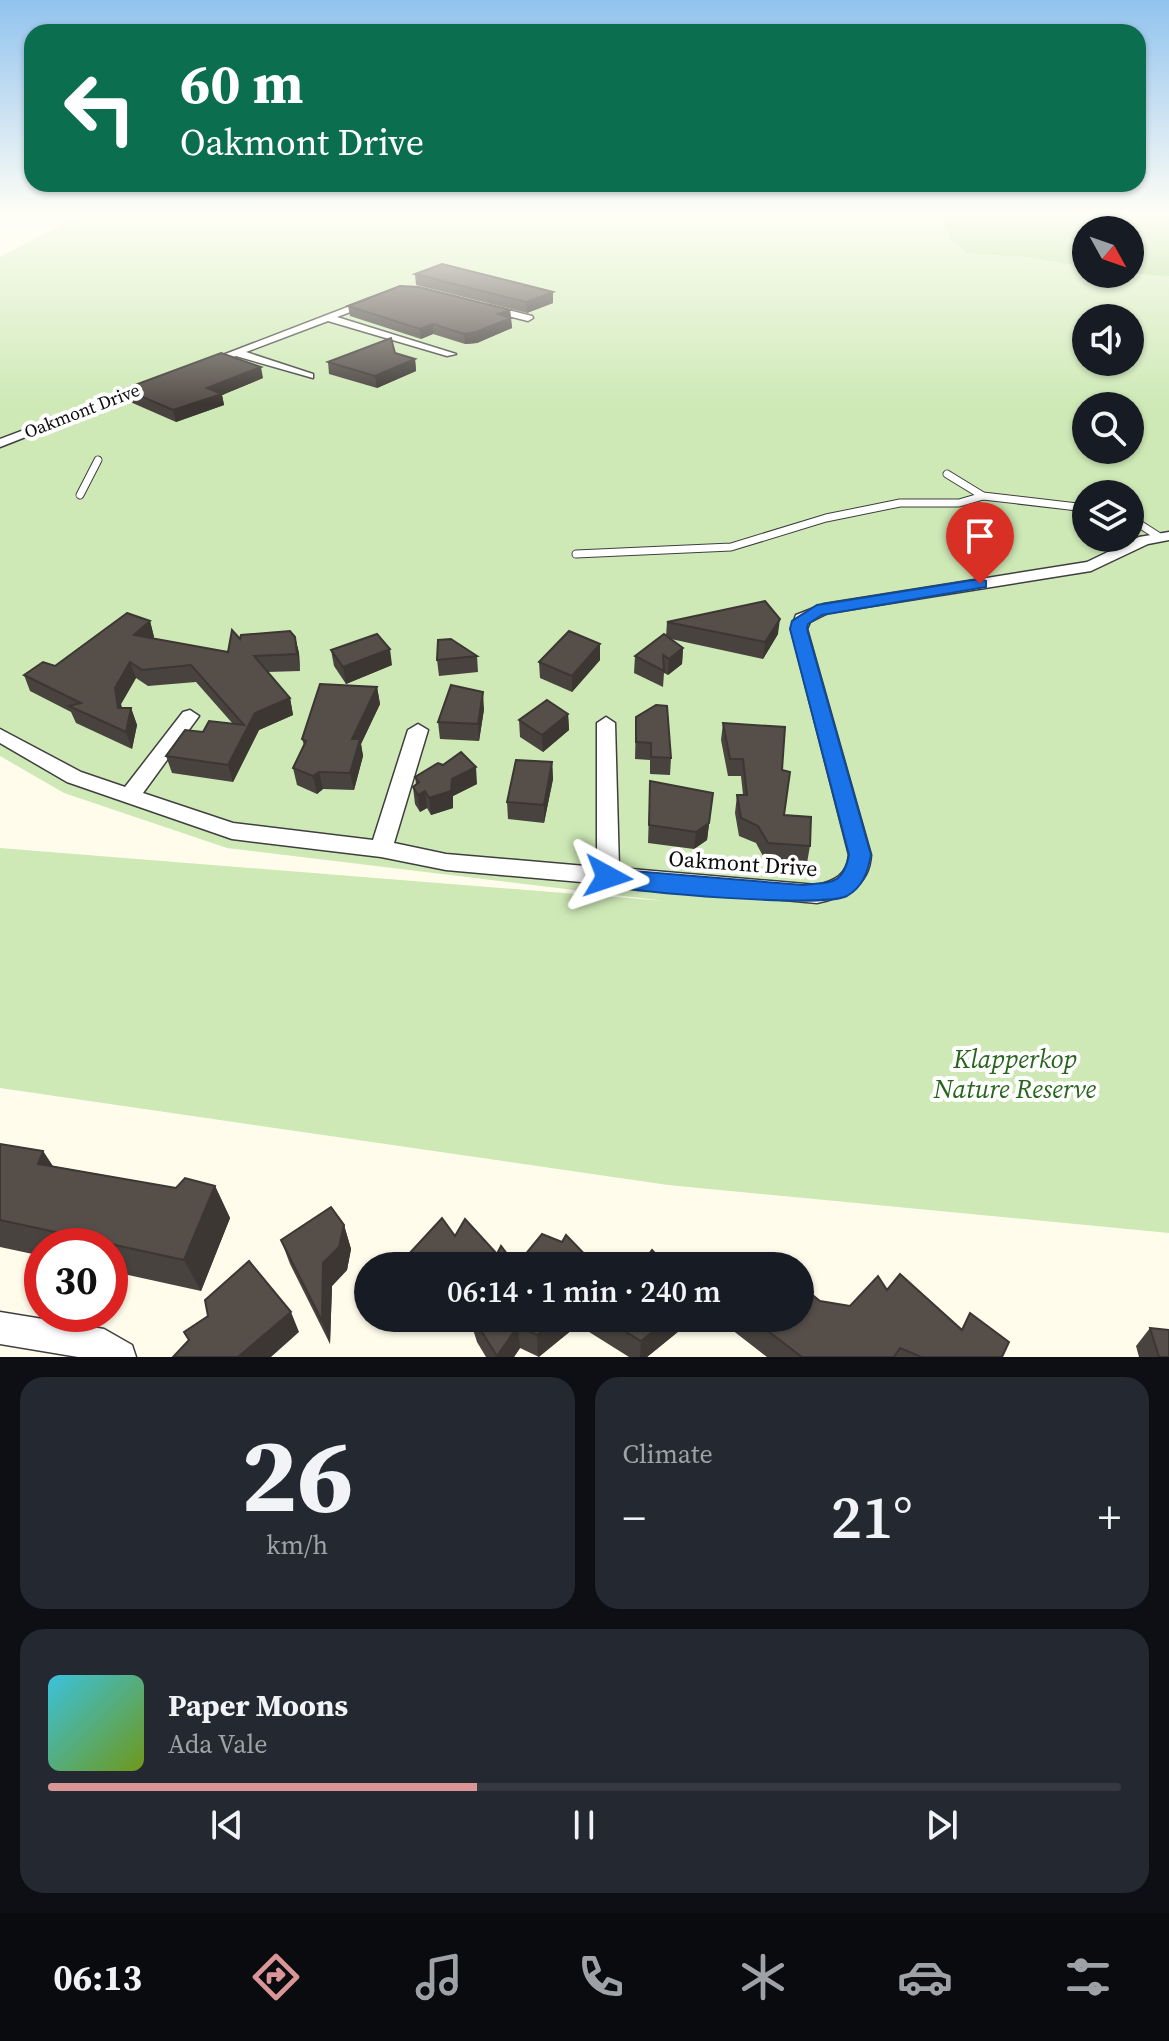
<!DOCTYPE html>
<html lang="en">
<head>
<meta charset="utf-8">
<style>
	body { margin:0; font-family:"Source Serif 4",serif; background:#242831; color:#f1f3f6; height:100vh; display:flex; flex-direction:column; font-size:30px; white-space:nowrap }
	* { box-sizing:border-box; margin:0 }
	p { font-size:26px; color:#9ea1a6 }
	.icon { flex:none; width:44px; height:44px; fill:none; stroke:currentColor; stroke-width:2; stroke-linecap:round; stroke-linejoin:round }
	.map { position:relative; height:1357px; overflow:hidden }
	.details { display:flex; flex-direction:column; gap:20px; padding:20px; background:#0d0f14; flex:1 }
	.details>* { flex:none }
	.guide { position:absolute; left:24px; top:24px; width:1122px; height:168px; border-radius:24px; box-shadow:0 2px 6px #0004; background:#0b6e4f; color:#fff; overflow:hidden }
	.needle { width:52px; rotate:130deg }
	.tools { position:absolute; left:1072px; top:216px; display:grid; gap:16px }
	.tools a { display:grid; place-items:center; width:72px; height:72px; border-radius:50%; background:#171b24; box-shadow:0 2px 6px #0004; font-size:40px }
	.speed { position:absolute; left:24px; top:1228px; display:flex; gap:16px; font-size:40px; font-weight:700; text-align:center }
	.speed>* { display:grid; place-content:center; width:104px; height:104px; border-radius:50%; background:#171b24; box-shadow:0 2px 6px #0004; line-height:1 }
	.speed .limit { border:12px solid #d22; background:#fff; color:#111 }
	.pin { position:absolute; display:grid; place-items:center; width:68px; height:68px; color:#fff; margin:-82px -34px; border-radius:50% 50% 50% 0; rotate:-45deg; box-shadow:0 0 8px #0007 }
	.pin .icon { rotate:45deg }
	.me { position:absolute; width:88px; margin:-44px; rotate:95deg; stroke-linejoin:round; filter:drop-shadow(0 0 6px #0008) }
	.turn { display:flex; align-items:center; gap:28px; height:168px; padding:0 24px; font-size:36px }
	.turn .icon { width:104px; height:104px; stroke-width:2.5 }
	.turn b { display:block; font-size:56px; line-height:68px }
	.big { font-size:60px; font-weight:600; line-height:1.1 }
	.details .card { flex:1; display:flex; flex-direction:column; justify-content:center; gap:12px; min-width:0; padding:0 28px; border-radius:24px; background:#242831 }
	.details .dial { align-items:center; gap:0 }
	.dial b { font-size:104px; line-height:1 }
	.song { display:flex; align-items:center; gap:24px }
	.cover { width:96px; height:96px; border-radius:12px; background:linear-gradient(135deg,hsl(190 70% 55%),hsl(80 70% 35%)) }
	.played { height:8px; border-radius:4px; background:linear-gradient(90deg,#da9597 40%,#363941 40%) }
	.keys { display:flex; justify-content:space-around; direction:ltr }
	.heat { display:flex; justify-content:space-between; align-items:center; font-size:44px; direction:ltr }
	.details .tiles { flex:1; display:grid; gap:20px; grid-template-columns:1fr 1fr }
	.card:last-child { grid-column:span 2 }
	.trip { position:absolute; left:354px; top:1252px; width:460px; height:80px; border-radius:40px; background:#171b24; box-shadow:0 2px 6px #0004; font-weight:600; line-height:80px; text-align:center }
	.menu { display:flex; height:128px; justify-content:space-around; align-items:center; background:#090b0e; color:#9ea1a6 }
	.menu .icon { width:56px; height:56px }
	.menu .on { color:#da9597 }
	.menu b { font-size:36px; color:#f1f3f6 }
	.map>svg:first-child { display:block }
</style>
</head>
<body>
<div class="map">
<svg width="1169" height="1357" viewBox="0 0 1169 1357">
	<rect width="100%" height="100%" fill="#fffcec"/>
	<!-- green -->
	<path fill="#cee9b6" fill-rule="evenodd" d="M82,214h1087v1019l-501,-48 -668,-97v-240l665,53 -438,-53 -163,-55 -64,-37v-499zM1086,230h44v44h-44zM1086,318h44v44h-44zM1086,406h44v44h-44zM1086,494h44v44h-44z"/>
	<!-- forest -->
	<path fill="#b1da95" d="M935,214h234v62l-39,-3v-43h-44v37l-59,-10 -60,-4 -17,-14 -3,-11z"/>
	<g fill="none" stroke-linecap="round" stroke-linejoin="round">
		<!-- lane casing -->
		<g stroke="#3f3f3f" stroke-width="9">
			<g id="lane">
				<path d="M947,474l36,22 103,12"/>
				<path d="M80,495l18,-35"/>
				<path d="M1130,518l28,18"/>
				<path d="M576,554l155,-7 95,-29 74,-15h59l24,-7"/>
			</g>
		</g>
		<!-- street casing -->
		<g stroke="#3f3f3f" stroke-width="3">
			<g id="street">
				<path d="M371,298l5,3 -2,2 -37,14 119,37 -9,2 -119,-35 -82,31 67,22v4l-77,-22 -28,10 -6,-3z"/>
				<path d="M488,305l44,11 1,2 -5,3 -43,-11 -2,-2z"/>
				<path d="M143,385l10,2 -153,60v-8z"/>
				<path d="M1169,532v8l-21,4 -57,27 -263,42 -18,9 -3,7 64,226c-2,32 -26,42 -54,48l-371,-33 -65,-13 -149,-18 -165,-57 -67,-39v-14l81,43 44,15 58,-75 7,-2 9,6 -56,77 90,30 140,17 35,-110 10,-6 10,6 -34,113 52,11 151,13v-144l9,-6 9,6 4,145 198,17c18,-4 30,-10 32,-30l-58,-226 5,-14 28,-11 263,-42 52,-25z"/>
				<path d="M0,1312l104,17 28,16 4,12h-58l-78,-13z"/>
			</g>
		</g>
		<!-- lane -->
		<use href="#lane" stroke="#fff" stroke-width="7"/>
		<!-- street -->
		<use href="#street" fill="#fff" fill-rule="evenodd"/>
	</g>
	<!-- wall -->
	<g fill="#49433f">
		<path d="M415,274l138,18v11l-26,10 -111,-28z"/>
		<path d="M348,306l162,4 2,18 -35,15 -12,1 -32,-10 -12,5 -71,-23z"/>
		<path d="M395,353l20,6 1,12 -39,17 -48,-14 -1,-12z"/>
		<path d="M263,378l-41,17 2,10 -48,17 -48,-21 -4,-12z"/>
		<path d="M150,621l4,16 -2,2 76,13 12,-13 55,-2 4,16 1,18 -33,1 23,26 3,17 -34,15 -26,52 -61,-9 -6,-17 37,-24 30,-8 -37,-42 -48,4 -12,-8 -15,26 1,4h9l6,17 -5,24 -56,-26 -5,-11 -41,-21 -6,-16 31,-9z"/>
		<path d="M667,622l111,12 -15,25 -92,-20 12,9 -1,16 -14,11 -4,-2 -1,14 -29,-14 1,-17 31,-20z"/>
		<path d="M331,650l61,15 -46,19 -12,-18z"/>
		<path d="M477,656l1,16 -39,4 -2,-16z"/>
		<path d="M600,660l-28,32 -32,-14 -1,-16z"/>
		<path d="M377,687l3,17 -19,40 2,12 -9,34 -31,-1 -6,5 -20,-9 -4,-17 11,-23 -2,-6z"/>
		<path d="M484,709l-5,32 -39,-2 -2,-17z"/>
		<path d="M568,714l1,16 -26,22 -23,-15 -1,-17z"/>
		<path d="M636,717l35,41 -1,17 -20,-1v-14l-15,-1z"/>
		<path d="M723,723l59,47 2,45 26,31 -3,17 -42,-3 -9,-17 -17,-7 -4,-23 2,-18h6l-2,-19h-13l-7,-36z"/>
		<path d="M552,762l1,17 -9,44 -36,-4 -1,-17z"/>
		<path d="M415,777l62,7 -24,12v12l-22,7 -4,-7 -7,4 -5,-8 -2,-17 3,-3z"/>
		<path d="M650,781l63,12 -6,47 -13,9 -46,-6z"/>
		<path d="M0,1144l43,7 10,15 123,22 39,-2 15,32 -29,73 -91,-20v-25h-68v10l-42,-9z"/>
		<path d="M344,1225l7,24 -4,21 -15,16 -2,58 -40,-80 -9,-24z"/>
		<path d="M820,1301l30,5 111,23 41,28h-235l-40,-31 2,-8h71z"/>
		<path d="M413,1318h23l-2,1 -20,1z"/>
		<path d="M466,1318h229l-48,39h-18l-51,-32 -39,32 -19,-9 -6,9h-28l-9,-15 -7,-22z"/>
		<path d="M1150,1328l19,29h-30l-3,-11z"/>
	</g>
	<!-- shaded-wall -->
	<g fill="#3c3733">
		<path d="M553,292v11l-26,10 -1,-11z"/>
		<path d="M510,310l2,18 -35,15 -12,1 -1,-10 34,-20z"/>
		<path d="M433,324v10l-12,5 -1,-10z"/>
		<path d="M415,359l1,12 -39,17 -2,-12z"/>
		<path d="M261,367l2,11 -41,17 2,10 -48,17 -3,-12 34,-22z"/>
		<path d="M780,619l-2,15 -15,25 2,-17z"/>
		<path d="M150,621l4,16 -15,14 -5,-16z"/>
		<path d="M295,637l4,16 1,18 -3,-17z"/>
		<path d="M600,644v16l-28,32v-16z"/>
		<path d="M683,648l-1,16 -14,11 1,-16z"/>
		<path d="M390,649l2,16 -46,19 -3,-17z"/>
		<path d="M130,662l6,16 -15,26 3,20 -6,-16 -3,-20z"/>
		<path d="M377,687l3,17 -19,40 2,12 -9,34 -4,-17 2,-34z"/>
		<path d="M483,692l1,17 -5,32 -1,-17z"/>
		<path d="M290,698l3,17 -34,15 -26,52 -5,-17 27,-52z"/>
		<path d="M131,708l6,17 -5,24 -6,-17z"/>
		<path d="M568,714l1,16 -26,22 -1,-17z"/>
		<path d="M552,762l1,17 -9,44v-18z"/>
		<path d="M476,767l1,17 -24,12v12l-22,7 -2,-17 23,-19z"/>
		<path d="M319,772l4,17 -6,5 -4,-18z"/>
		<path d="M425,791l2,17 -7,4 -2,-17z"/>
		<path d="M713,793l-6,47 -13,9 2,-17z"/>
		<path d="M43,1151l20,32 -25,-19z"/>
		<path d="M215,1186l15,32 -29,73 -17,-31z"/>
		<path d="M344,1225l7,24 -4,21 -15,16 -2,58 -8,-23 1,-58z"/>
		<path d="M291,1312l8,20 -28,25h-33z"/>
		<path d="M558,1318h20v7l-40,32 -1,-22z"/>
		<path d="M670,1318h25l-48,39h-7l1,-16z"/>
		<path d="M518,1326l2,22 -6,9h-17z"/>
	</g>
	<!-- building -->
	<g fill="#554e49" stroke="#3c3733" stroke-width="2">
		<path d="M442,264l111,28 -27,10 -111,-28z"/>
		<path d="M400,286l19,1 91,23 -12,4 13,4 -35,14 -12,2 -31,-10 -13,5 -72,-23z"/>
		<path d="M391,338l4,15 20,6 -40,17 -47,-14z"/>
		<path d="M221,353l40,14 -54,21 15,6 -49,16 -49,-21z"/>
		<path d="M765,601l15,18 -15,23 -98,-20z"/>
		<path d="M127,613l23,8 -16,14 94,17 4,-22 8,9 1,-4 49,-4 5,6 2,17 -43,2 36,42 -35,15 -27,52 -62,-9 19,-26 18,2 6,-11 35,4 -53,-60 -49,5 -12,-8 -15,26 3,20h13l-5,24 -57,-26 12,-3 -57,-28 19,-13 12,4z"/>
		<path d="M569,631l31,13 -28,32 -33,-14z"/>
		<path d="M377,634l13,15 -47,18 -12,-17z"/>
		<path d="M664,634l19,14 -14,11 -6,-4 1,16 -29,-15z"/>
		<path d="M451,639l26,17 -40,4 1,-20z"/>
		<path d="M320,684l57,3 -25,52h8l-10,34 -31,-1 -6,4 -20,-8 13,-27 -4,-2z"/>
		<path d="M451,685l32,7 -5,32 -40,-2z"/>
		<path d="M547,700l21,14 -26,21 -23,-15z"/>
		<path d="M656,705l11,1 4,52 -20,-1v-14l-15,-1v-25z"/>
		<path d="M723,723l62,4 -3,43 8,2 -6,43 27,2 -1,29 -42,-3 -10,-17 -17,-8 -4,-23h10l-4,-36h-13z"/>
		<path d="M461,752l15,15 -24,12 -1,12 -22,7 -4,-7 -7,4 -5,-8 6,-5 -4,-5 23,-14 5,2z"/>
		<path d="M516,760l36,2 -8,43 -37,-3z"/>
		<path d="M650,781l63,12 -4,30 -13,9 -47,-7z"/>
		<path d="M0,1144l43,7 -5,13 138,24 9,-10 30,8 -31,74 -184,-40z"/>
		<path d="M331,1207l13,18 -5,22 -16,16 -1,58 -41,-81z"/>
		<path d="M442,1218l13,18 10,-17 32,35 4,-8 15,20 26,-32 20,8 4,-7 30,31h-188v-11z"/>
		<path d="M652,1250l10,11 8,-7 14,12h-44z"/>
		<path d="M767,1258l10,8h-17z"/>
		<path d="M249,1261l42,51 -53,45h-65l16,-17 -5,-8 24,-16 -3,-16z"/>
		<path d="M900,1274l62,56 8,-17 39,29 -7,15h-81l-21,-9 -6,9h-92l-51,-39h49v-33l20,16 30,5 28,-30 9,14z"/>
		<path d="M473,1318h85l-21,17 -19,-9 -21,30z"/>
		<path d="M603,1318h67l-29,23z"/>
		<path d="M1150,1328l19,2v27h-10z"/>
	</g>
	<!-- sky -->
	<linearGradient id="sky" x2="0" y2="1"><stop stop-color="#91c3ee"/><stop offset="0.53" stop-color="#fffef6"/><stop offset="1" stop-color="#fffef6" stop-opacity="0"/></linearGradient>
	<rect width="1169" height="404" fill="url(#sky)"/>
	<!-- route -->
	<path fill="#1a73e8" stroke="#114b97" stroke-width="2" d="M980,579l6,2v6l-164,28 -14,9 -1,5 64,226c-3,16 -8,32 -24,41 -23,12 -217,-3 -247,-12l-3,-7 3,-6 8,-2 195,16c27,-3 40,1 46,-30l-59,-226 2,-8 25,-16z"/>
	<g text-anchor="middle" stroke-width="8" stroke-linejoin="round" paint-order="stroke">
		<!-- far-street labels -->
		<g font-size="18" fill="#0c0c0c" stroke="#fff">
			<text transform="translate(82 411) rotate(-21)" y="6">Oakmont Drive</text>
		</g>
		<!-- street labels -->
		<g font-size="22" fill="#0c0c0c" stroke="#fff">
			<text transform="translate(743 863) rotate(4)" y="8">Oakmont Drive</text>
		</g>
		<!-- near-park labels -->
		<g font-size="26" font-style="italic" fill="#28651c" stroke="#fff">
			<text x="1015" y="1068">Klapperkop<tspan x="1015" dy="30">Nature Reserve</tspan></text>
		</g>
	</g>
</svg>
<div class="tools">
<a><svg class="needle" viewBox="-14 -14 28 28"><path d="M0-13l5 13h-10z" fill="#e53935"/><path d="M0 13l5-13h-10z" fill="#9ea1a6"/></svg></a>
<a><svg class="icon" aria-label="sound" viewBox="0 0 24 24"><path d="M4 9h4l5-4v14l-5-4H4zM17 9q2 3 0 6"/></svg></a>
<a><svg class="icon" aria-label="search" viewBox="0 0 24 24"><circle cx="10" cy="10" r="6"/><path d="M15 15l6 6"/></svg></a>
<a><svg class="icon" aria-label="layers" viewBox="0 0 24 24"><path d="M12 4l9 5-9 5-9-5zM3 14l9 5 9-5"/></svg></a>
</div>
<div class="speed"><div class="limit">30</div></div>
<div class="pin" style="left:980px;top:584px;background:#d93025"><svg class="icon" aria-label="arrive" viewBox="0 0 24 24"><path d="M6 21V4h12l-3 4 3 4H6"/></svg></div>
<svg class="me" style="left:608px;top:877px" viewBox="-20 -20 40 40"><path d="M0-17L14 15 0 8-14 15z" fill="#1a73e8" stroke="#fff" stroke-width="4"/></svg>
<div class="trip">06:14 · 1 min · 240 m</div>
<div class="guide">
<div class="turn"><svg class="icon" aria-label="left" viewBox="0 0 24 24"><path d="M17 20v-9H6M10 6l-5 5 5 5"/></svg><div><b>60 m</b>Oakmont Drive</div></div>
</div>
</div>
<section class="details">
<div class="tiles">
<div class="card dial"><b>26</b><p>km/h</p></div>
<div class="card"><p>Climate</p>
<div class="heat"><a>−</a><b class="big">21°</b><a>+</a></div>
</div>
<div class="card">
<div class="song"><i class="cover"></i><div><b>Paper Moons</b><p>Ada Vale</p></div></div>
<div class="played"></div>
<div class="keys"><svg class="icon" aria-label="previous" viewBox="0 0 24 24"><path d="M18 5L8 12l10 7zM5 5v14"/></svg><svg class="icon" aria-label="pause" viewBox="0 0 24 24"><path d="M8 5v14M16 5v14"/></svg><svg class="icon" aria-label="next" viewBox="0 0 24 24"><path d="M6 5l10 7-10 7zM19 5v14"/></svg></div>
</div>
</div>
</section>
<nav class="menu">
<b>06:13</b>
<svg class="icon on" aria-label="directions" viewBox="0 0 24 24"><path d="M12 3l9 9-9 9-9-9zM9 14v-3h6M13 9l2 2-2 2"/></svg>
<svg class="icon" aria-label="music" viewBox="0 0 24 24"><path d="M9 18V5l10-2v13"/><circle cx="6" cy="18" r="3"/><circle cx="16" cy="16" r="3"/></svg>
<svg class="icon" aria-label="phone" viewBox="0 0 24 24"><path d="M5 4h4l2 5-3 2q2 4 5 5l2-3 5 2v4C11 20 4 13 5 4z"/></svg>
<svg class="icon" aria-label="climate" viewBox="0 0 24 24"><path d="M12 3v18M4 7l16 10M4 17L20 7"/></svg>
<svg class="icon" aria-label="car" viewBox="0 0 24 24"><path d="M5 17H2v-5l4-1 3-4h7l3 4 3 1v5h-3M9 17h6M6 11h13"/><circle cx="7" cy="17" r="2"/><circle cx="17" cy="17" r="2"/></svg>
<svg class="icon" aria-label="filters" viewBox="0 0 24 24"><path d="M4 7h16M4 17h16"/><circle cx="9" cy="7" r="2"/><circle cx="15" cy="17" r="2"/></svg>
</nav>
</body>
</html>
